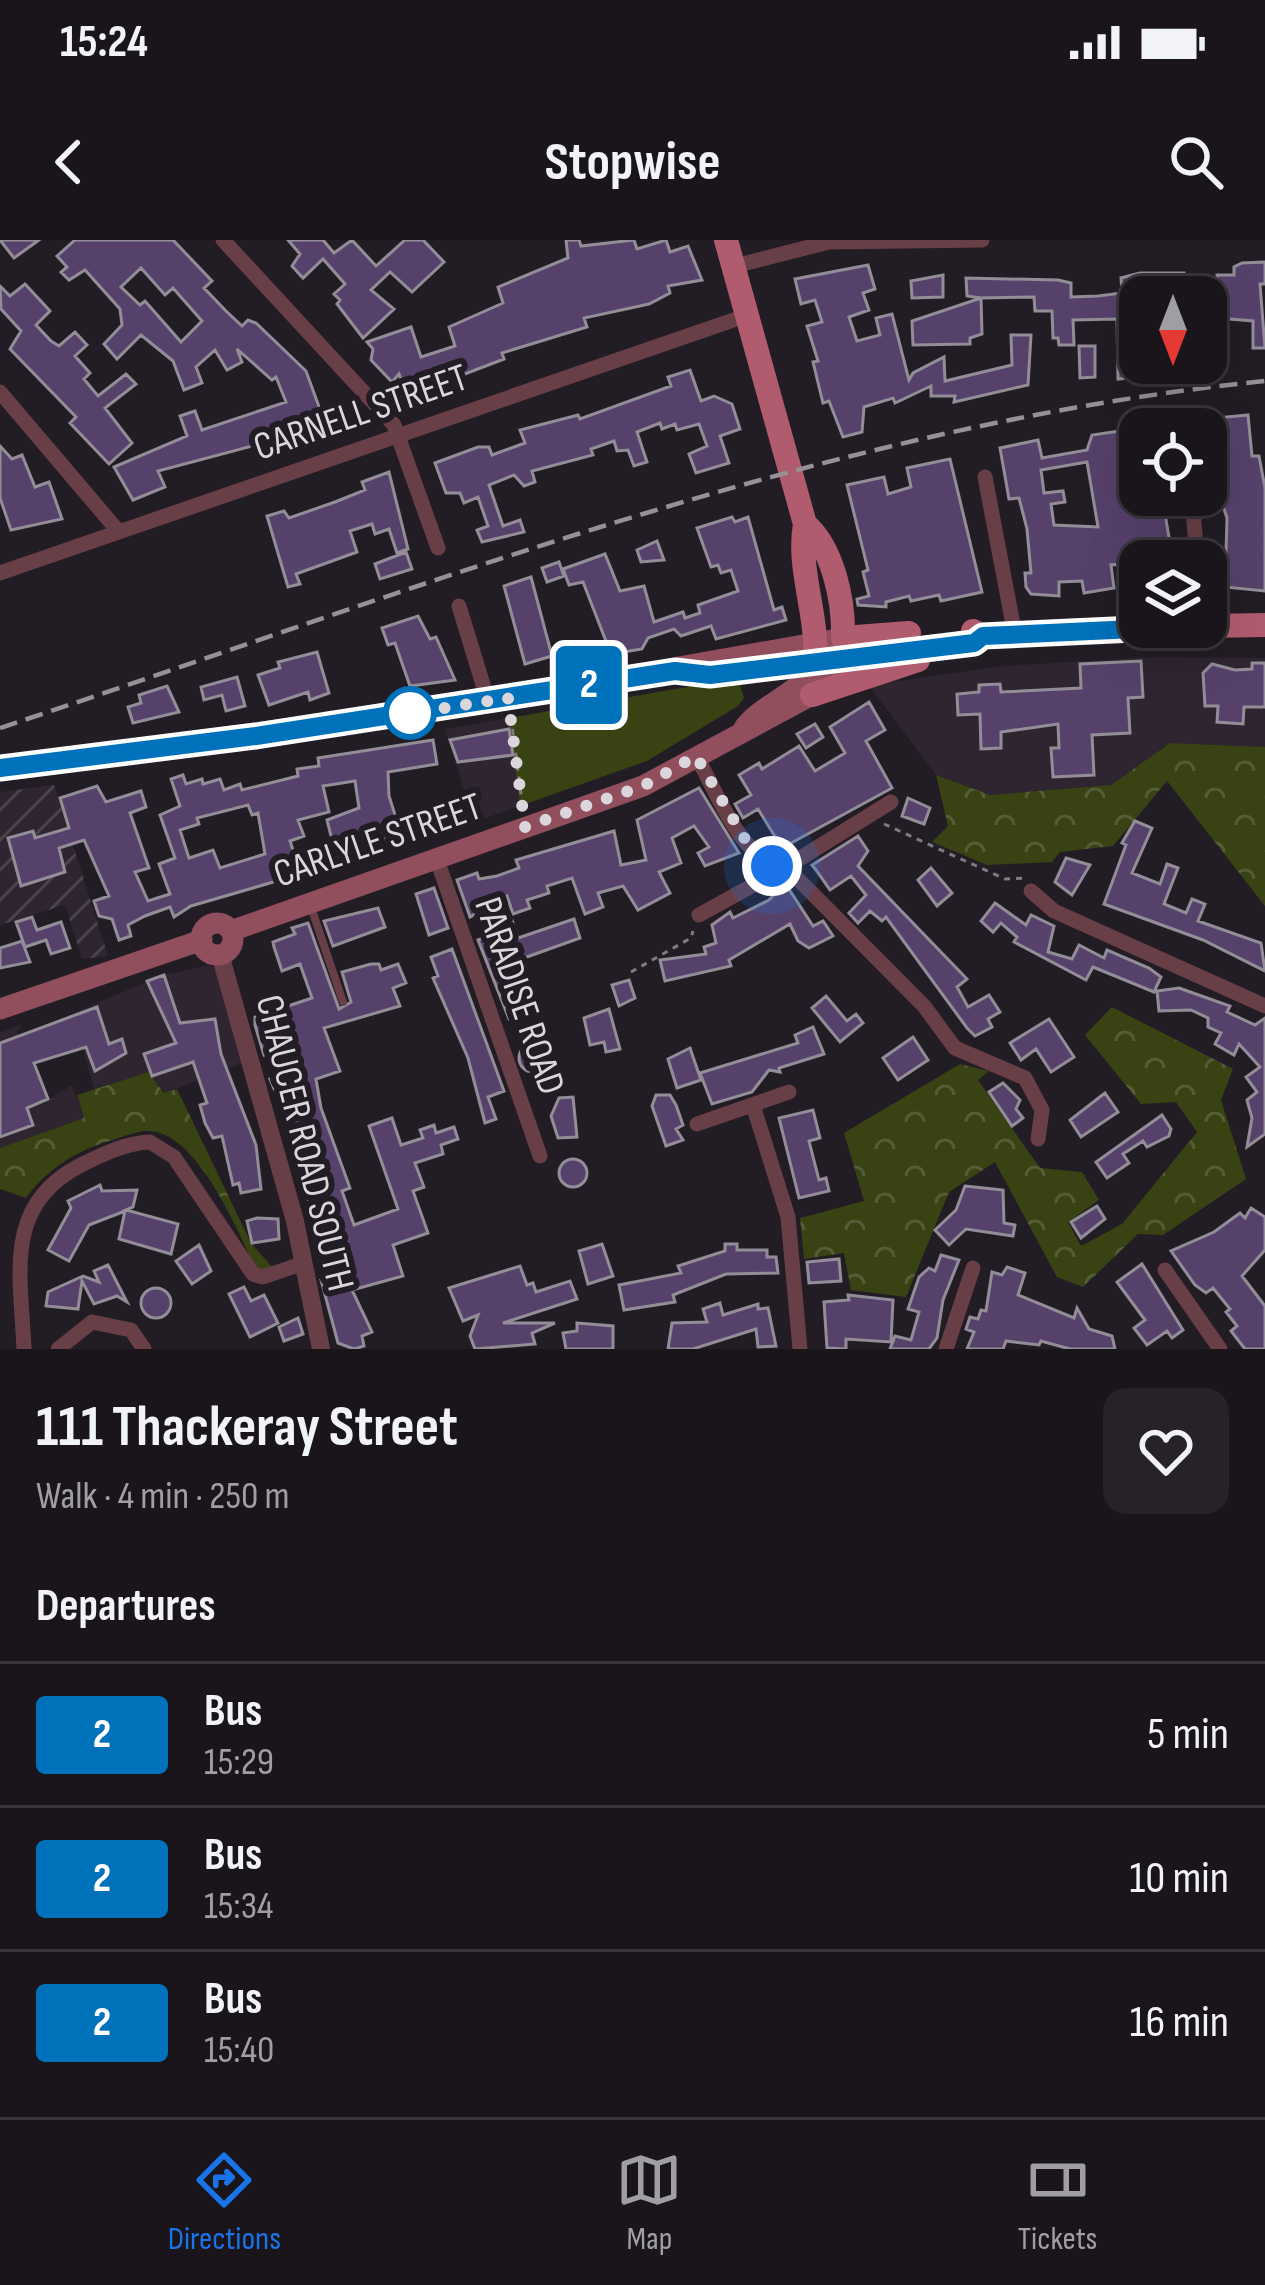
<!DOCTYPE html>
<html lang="en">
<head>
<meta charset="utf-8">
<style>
  body { margin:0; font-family:"Sofia Sans Condensed",sans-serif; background:#272228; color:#f1f3f6; height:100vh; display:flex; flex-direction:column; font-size:45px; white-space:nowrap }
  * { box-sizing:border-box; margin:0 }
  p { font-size:39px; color:#9f9fa3 }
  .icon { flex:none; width:66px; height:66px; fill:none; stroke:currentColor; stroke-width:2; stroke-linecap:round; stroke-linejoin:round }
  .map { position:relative; height:1109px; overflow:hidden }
  .drawer { display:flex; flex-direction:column; background:#1a151b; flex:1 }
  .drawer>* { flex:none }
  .badge { padding:0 24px; border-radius:9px; font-size:42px; line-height:78px }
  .needle { width:78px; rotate:180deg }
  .fabs { position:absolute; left:1119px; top:36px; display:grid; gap:24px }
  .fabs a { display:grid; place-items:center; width:108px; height:108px; border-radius:24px; background:#1a151b; box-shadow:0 12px 48px #0002,0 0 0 3px #38343a; font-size:60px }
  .you { position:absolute; width:60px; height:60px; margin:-30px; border:9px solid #fff; border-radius:50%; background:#1a73e8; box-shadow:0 0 0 18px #1a73e833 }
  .map>.badge { position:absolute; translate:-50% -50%; box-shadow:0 0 0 6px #fff }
  h2 { padding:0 36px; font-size:45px; line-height:108px }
  .round { display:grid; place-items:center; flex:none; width:126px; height:126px; border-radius:24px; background:#272228 }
  .head { display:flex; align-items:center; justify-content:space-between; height:204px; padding:0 36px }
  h1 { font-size:57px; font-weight:700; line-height:90px }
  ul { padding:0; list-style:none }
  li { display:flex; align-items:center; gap:36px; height:144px; padding:0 36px; border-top:3px solid #38343a }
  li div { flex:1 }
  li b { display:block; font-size:45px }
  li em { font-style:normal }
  li .badge { min-width:132px; font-weight:700; text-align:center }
  .status { display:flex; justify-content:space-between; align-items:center; height:84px; padding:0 60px; background:#1a151b; direction:ltr }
  .status svg { height:33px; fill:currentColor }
  header { display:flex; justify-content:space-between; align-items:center; height:156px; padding:0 36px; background:#1a151b; font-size:54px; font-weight:700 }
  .tabs { display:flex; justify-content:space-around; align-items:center; height:168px; border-top:3px solid #38343a; background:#1a151b; font-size:33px; color:#9f9fa3 }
  .tabs a { display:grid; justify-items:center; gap:6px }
  .tabs .selected { color:#1a73e8 }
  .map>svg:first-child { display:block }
</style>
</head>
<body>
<div class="status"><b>15:24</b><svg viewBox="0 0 49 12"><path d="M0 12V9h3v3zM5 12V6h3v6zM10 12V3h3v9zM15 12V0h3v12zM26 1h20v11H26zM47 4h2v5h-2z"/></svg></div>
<header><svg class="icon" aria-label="back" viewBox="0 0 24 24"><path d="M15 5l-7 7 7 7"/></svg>Stopwise<svg class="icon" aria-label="search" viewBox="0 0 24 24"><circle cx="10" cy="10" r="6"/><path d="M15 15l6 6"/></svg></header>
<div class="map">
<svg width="1265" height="1109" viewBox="0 0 1265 1109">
  <defs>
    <pattern id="industrial-furrows" width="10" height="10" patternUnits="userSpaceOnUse" patternTransform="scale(3)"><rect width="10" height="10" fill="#2e2530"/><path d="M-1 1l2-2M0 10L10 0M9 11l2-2" fill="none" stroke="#4c444d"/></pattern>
    <pattern id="forest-crowns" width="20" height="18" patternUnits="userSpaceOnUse" patternTransform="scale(3)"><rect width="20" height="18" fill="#384213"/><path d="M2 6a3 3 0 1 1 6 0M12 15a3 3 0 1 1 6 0" fill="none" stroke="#545d35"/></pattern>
  </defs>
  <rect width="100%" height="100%" fill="#221c24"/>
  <path fill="#2e2530" d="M1149,417l116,1v89l-95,-4 -59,42 -121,10 -54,-20 -68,-90 136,-19z
    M509,478l11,88 -46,16 -29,-93z
    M209,725l6,3 28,95 -78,30 -17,-21 -54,17 -21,-76 91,-38z
    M22,784l-5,7 23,74 32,-20 12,33 -84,30v-116z"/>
  <path fill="url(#industrial-furrows)" d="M54,545l54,171 -26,3 -17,-54 -65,20v-133z"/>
  <path fill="#384213" d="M738,438l6,20 -6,8 -91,55 -127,45 -11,-88z"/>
  <path fill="url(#forest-crowns)" d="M1170,503l95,4v159l-98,-125 -54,65 -53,6 -8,10 -65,3 -55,-23 16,-16 -12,-51 54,20 121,-10z
    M1112,767l121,62 -12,31 25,79 -83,56 -25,-1 -55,53 -26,-10 -62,-115 -46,30 -43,105 -55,-7 -7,-37 -40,6 -4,-41 64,-17 -20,-68 116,-69 29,7 -11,9 62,88 42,4 17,28 -31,22 13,24 41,-22 75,-92 -21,-30 -35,2 -56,-69z
    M148,832l16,21 13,-4 74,154 21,24 -15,4c-19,-39 -61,-144 -112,-140 -11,1 -25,7 -36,10 -32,9 -64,30 -83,57l-26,-9v-41l84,-30 -7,-23z"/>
  <path fill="#56416b" stroke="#928d97" stroke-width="3" fill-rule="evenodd" d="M0,0h39l-25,18z
    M75,0h98l39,41 -8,7 22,23 16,15 6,-6 8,3 50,48 19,52 -34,12 4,9 -16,6 -4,-10 -117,31 7,16 -32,13 -19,-33 73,-31 -7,-20 15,-5 7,19 84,-28 -10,-25 -4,3 -35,-31 5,13 -15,8 -12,-20 -19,17 6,16 -18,7 -11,-29 -32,-26 -24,24 -13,-15 18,-19 -2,-16 -35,-39 -16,10 -8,-8 6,-5 -10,-11zM141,28l24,27 8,-7 29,33 -21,21 -36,-41 -5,4 -19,-18z
    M288,0h35l11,13 18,-13 24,26 29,-26h18l21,22 -32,30 -22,-20 -19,18 23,19 -31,29 -26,-34 3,-4 -6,-6 11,-10 -22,-25 -20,19 -11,-12 8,-12z
    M566,0h13l2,6 53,-6 3,9 29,-9 4,12 18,-6 14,34 -34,6 2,7 -21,11 -65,14 3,9 -85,26 2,6 -84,32 2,5 -13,5 -10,-27 -7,8 -21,-22 2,-11 -6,-7 44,-15 10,30 34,-11 -6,-19 54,-24 -5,-16 70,-29z
    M1265,22v22h-5l5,64h-12v-27l-47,-4 -1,-33h12v-9h17v-8l8,-4z
    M868,25l7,24 -12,4 6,17 -20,7 8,24 23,-6 -4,-17 16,-4 17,66 4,-7 31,-16 1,24 67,-16 -1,-30h20l-3,50 -74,17 1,-6h-24v-10l-36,17 -2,-5 -29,9 -2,25 -19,5 -14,-36 -6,2 -10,-41 5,-1 -11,-35 15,-4 -7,-22 -14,4 -6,-25z
    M1140,33h44l1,18h-9v6h-36v11h-11l1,26h5l1,14 -8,15 2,15 -12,1 -1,-60 -44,1 1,25h-15l-1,-7h-5l-1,-27h-17l-1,-14 -53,1 1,36 -12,4v6l-57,1 -1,-24 69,-23 -14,-2 -1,-18 92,2 13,3v14l27,-1 24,-3 -1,-15z
    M943,35v22l-31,1 -1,-17z
    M25,44l25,27 -14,14 15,16 8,5 16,-14 12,13 -12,11 15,17 -6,6 14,17 28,-22 10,10 -31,24 27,35 -23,21 -39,-41 6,-6 -66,-68 11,-18 -20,-22 -1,-23 10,10z
    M1079,106h16v31l-15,1z
    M690,130l11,31 13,-5 18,8 8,25 -20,7 9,27 -33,10 -7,-19 18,-8 -8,-22 -22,6 -2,-6 -13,5 -2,-6 -23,9 10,30 -13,4 -6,-16 -11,1 -3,-10 -23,8 2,6 -61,16 3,11 -11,4 -10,-11 -25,10 14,41 17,-6 4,12 -42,10 -5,-12 11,-4 -10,-29 -14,6 -4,-10h-14l-11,-30 43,-16h11l3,8 33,-12 -5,-13 58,-15 2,4 91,-33 -3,-9z
    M1248,175l4,41h7l6,32v103l-40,-4 2,-69 -6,-18 -5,-82z
    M1140,188v72l17,-3 2,12 5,-1 7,41 -31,6v8l-29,2 3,23 -30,5 -2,-12 -23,1v14l-28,-2 -5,-7 -1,-14h6l-4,-44 -8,-31 -10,1 -9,-51 38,-8 4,18 45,-8 5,-15zM1087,222l11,65 -44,-2 -3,-21 14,-2 -2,-11 -19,2 -3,-23z
    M0,206l12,13 10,-4 13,32 14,-5 13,37 -51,11 -11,-32z
    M950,219l32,133 -41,9 -2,-6 -28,6 -2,-5 -23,6v5l-28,-2 -1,-6 12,-3 -6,-24 5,-2 -21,-85 37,-8 4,17 23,-7 -4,-19z
    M389,232l19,77 -11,4 -8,-24 -14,5 -3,-10 -22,7 7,21 -61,22 4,10 -12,3 -21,-71 17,-5 5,7 46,-16 30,-12 -3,-8z
    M732,277l3,5 13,-5 26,93 8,-3 4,13 -70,19 -5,-13 -30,10 -7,-7 -26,9 -6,11 -31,5 -28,-72 -14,3 -6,-16 42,-15 15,37 24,-5 10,36 29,-10 2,6 15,-5 -2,-8 40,-14 -7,-21 -10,3 -3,-8 -7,2 -14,-39z
    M657,301l7,19 -23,2 -4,-12z
    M406,312l6,17 -32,10 -5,-15z
    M559,322l5,14 -17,6 -5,-14z
    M531,337l21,79 -27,8 -21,-78z
    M418,376l12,23 6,-2 19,43 -45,6 -15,-43 -7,2 -6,-17z
    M317,412l12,41 -19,7 -2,-8 -39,13 -11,-30 22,-7 -2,-6z
    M1141,421l2,36 -15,1 2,35 -38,2 2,40 -41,2 -2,-29h8l-1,-24 -57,8v16l-20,1 -1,-35 -22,1 -1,-21 22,-2v-7l21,-1 1,8 80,-4 -1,-24z
    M1252,423h13v44h-21l-1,17 -26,-2 1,-16h-13l-2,-33 9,-9 23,6 17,-1z
    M237,437l8,29 -19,5 -4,-16 -18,5 -3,-13z
    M167,446l12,26 -46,11 -5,-16 13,-4 -2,-8z
    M869,462l16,28 -19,11 26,47 -110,60 -24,-39 -15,9 -8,-14 16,-9 -12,-20 20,-12 3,6 37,-23 16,25 30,-18 -15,-26z
    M815,484l8,13 -17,11 -9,-14z
    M509,489l4,26 -55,7 -8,-22z
    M433,500l4,24 -49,8 1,24 8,25 54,-19 7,18 -57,12 -77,34 -7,-21 15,-5 -5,-20 32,-12 -4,-27 -32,5 6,26 -31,8 6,16 -14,5 11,33 -110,32 -17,11 -4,-10 -25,9 -17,9 3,11 -12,4 -7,-21 -13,-3 -5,-15 15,-5 -25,-56 -25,8 6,24 -44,14 -13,-48 25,-7 2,7 34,-10 -9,-30 37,-12 9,16 35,-11 5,16 -16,6 19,55 -14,4 13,29 22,-7 -11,-30 16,-6 -15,-43 20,-9 -9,-27 12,-4 3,9 16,-5 1,5 17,-5 4,11 16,-6 2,6 56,-14 -1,-7 22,-3 -1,-8zM248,565l4,10 6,-2 7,41 -45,14 -7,-18 -24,8 -9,-28 19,-6 -2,-6z
    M699,548l40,65 -34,13 -7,-13 11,-6 -15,-21 -22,12 9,25 -22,9 11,21 -32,17 -15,-24 -25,7 5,14 -18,7 -13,-36 -25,8 2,7 -22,7 3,8 -17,6 -6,-18 -37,21 -13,-37 20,-7 2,6 18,-3 22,-8 -3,-8 98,-29 7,34 25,-5 -9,-40z
    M908,558l22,10 -6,16 -22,-8z
    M1135,581l17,7 -20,45 28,11 7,-20 11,4 -14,36 22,9 6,-14 13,5 -7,17 63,22 4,28 -62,-31 -99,-36 22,-59 -4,-2z
    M858,596l10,15 -10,15 109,113 -10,8 11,20 21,-12 11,17 -12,7 4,8 -17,9 -8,-8 -81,-111 -4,4 -12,-10 -12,12 -9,-10 17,-18 -15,-19 -21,14 -14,-20 -4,-5z
    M1066,618l24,7 -18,30 -17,-13z
    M931,628l21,25 -15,13 -19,-26z
    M785,643l28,43 10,-5 10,15 -24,12 -11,-7 -8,-17 -61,36 2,6 -66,15 -5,-21 46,-6 -2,-7 12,-4 -4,-18 18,-13 3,6 36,-18z
    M434,648l14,40 -19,7 -13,-41z
    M995,663l31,22 5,-10 23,11 -6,26 24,7 7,-14 25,13 3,-8 42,18 12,9 -7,15 -61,-25 -7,13 -72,-38 3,-5 -16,-14 -8,9 -12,-11z
    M378,668l7,19 -52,19 -9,-25z
    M32,677l5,13 24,-8 9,26 -19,6 -5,-14 -21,7 -9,-25z
    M574,679l6,19 -70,25 17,50 -18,6 -31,-79 6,-2 -2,-7 30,-11 6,18z
    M308,683l31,86 12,-7 -9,-30 29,-8h8l2,6 17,-6 8,19 -13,5 7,18 -76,22 16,43 -24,8 5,29 29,80 -8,3 12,34 44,-16 -29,-83 23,-8 9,27 22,-7 -3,-8 14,-5 2,8 18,-6 4,12 -17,6 2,9 -28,9 9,24 -11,4 15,42 -35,12 10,31 -51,14 20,42 -10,4 2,10 -10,3 -16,-6 -17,-63 16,-5 -17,-47 -4,2 -25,-100 -21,-51 14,-4 -8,-24 -12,4 -9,-30v-8l57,-19 -12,-34 -18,7 -8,-24 -1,-5 22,-8 -3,-6z
    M22,701l8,21 -30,6v-20z
    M452,709l52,142 -16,6 8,22 -11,4 -17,-65 -35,-80 5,-2 -7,-19z
    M164,735l16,48 35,-4 6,35 35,91 5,44 -20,4 -2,-10 -6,2 -11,-49 -9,2 -8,-15 -5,-18 7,-2 -14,-41 -41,14 -8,-22 32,-11 -29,-62z
    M629,740l6,18 -16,8 -7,-21z
    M1179,748l51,18 -3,6 28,13 10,-7v116l-18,13 5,-29 -5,-18 10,-8 -11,-15 14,-10 -21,-23 -5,11 -19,-11 6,-11 -13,-6v-9l-17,-8 -32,1 -2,-20z
    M826,756l21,25 9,-7 7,9 -23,19 -28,-34z
    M97,767l12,37 13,-5 4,14 -31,18 -9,-24 -52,16 14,36 -21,9 6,17 -33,12v-94z
    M609,769l11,40 -14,3 -2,-10 -14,3 -6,-27z
    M1049,779l25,38 -23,15 -15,-23 -15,11 -11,-17z
    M813,787l11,27 -45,14 1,4 -11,-2 -17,22 -40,12 -12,-31 98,-30 -3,-8z
    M913,797l15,23 -30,20 -15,-22z
    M519 818a14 14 0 1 1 28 0a14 14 0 1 1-28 0Z
    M690,808l11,32 -24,8 -9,-29z
    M1003,843l17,17 -4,9 7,9 -11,8 -23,-34z
    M1105,853l13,19 -37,25 -11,-17z
    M656,855h14l6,10 7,20 -7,4 7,11 -17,6 -14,-40z
    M573,857l4,40 -19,1 -7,-22 8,-18z
    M813,870l7,28 -11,3 10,39 7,-2 3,13 -30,7 -20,-80z
    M1162,875l9,14 -2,7 -22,11 -4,-6 -20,13 6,9 -22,15 -11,-16z
    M559 933a14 14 0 1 1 28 0a14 14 0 1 1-28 0Z
    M100,945l2,6 35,-1 -4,17 -7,3 52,14 -7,30 -52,-15 6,-28 -36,14 -20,36 -21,-11 23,-42 -3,-7z
    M965,946l38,4 1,33 11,2 -2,11 -47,-7 -17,16 -14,-15 21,-20z
    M1097,966l8,13 -24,19 -10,-16z
    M1251,968l14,9v33l-23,26 23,30v43h-20l-14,-18 6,-5 -11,-14 4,-3 -17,-21 -7,5 -11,-8 -24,-34 43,-19 26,-19 5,5z
    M257,978l21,1 1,20 -27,4 -5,-22z
    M602,1004l11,32 -25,8 -9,-33z
    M725,1004h12v6h30v7h9l2,16 -52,1 -53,21 2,7 -51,8 -5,-25 62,-12 -3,-7 47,-15z
    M199,1005l12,26 -19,13 -16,-23z
    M941,1015l18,5 -16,40 -6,38 -8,11h-39l5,-13 16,4 8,-28 -11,-3 11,-32 10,-9 6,3z
    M839,1019l2,22 -32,2 -2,-21z
    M1142,1024l41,66 -11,8 -5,-7 -20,14 -13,-17 11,-8 -28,-38z
    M108,1025l19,37 -10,-6 -23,8 -12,-23 -4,28 -32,-3 2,-14 35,-16 16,6 -5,-11z
    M520,1026l7,19 6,-2 3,9 34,-11 7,18 -74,24h52l-23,10 3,11 -60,5 -5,-13 8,-21 -15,6 -14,-33z
    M1007,1027l18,6 -7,22 56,23 3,-10 12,21 23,7 3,13h-45l-29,-8 -2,4 -33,-4 -3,8h-36l7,-17 -8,-3 4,-12 8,2 3,-9 5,1 6,-39 10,3z
    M244,1047l7,14 13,-6 14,28 -28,14 -21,-43z
    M141 1063a15 15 0 1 1 30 0a15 15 0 1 1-30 0Z
    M848,1055l45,5 -2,42 -45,-3v10l-19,-1 -3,-46 25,-2z
    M720,1063l3,12 35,-11v5l10,-1 8,38 -18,1 -2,-18 -63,20h-25l4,-26 35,-1 -4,-13z
    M298,1078l5,16 -19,7 -5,-14z
    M577,1083l36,3v23h-47l-3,-16 14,-2z"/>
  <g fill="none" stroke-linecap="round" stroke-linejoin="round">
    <path stroke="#807b81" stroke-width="3" stroke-dasharray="6 6" stroke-linecap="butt" d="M511,477l12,92
      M884,584l121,55 22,-1
      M631,732l60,-34 2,-7"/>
    <path stroke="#683f47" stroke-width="8" d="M311,667l32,95"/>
    <path stroke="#683f47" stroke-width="15" d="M223,0l171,185 44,123
      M731,27l98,-25 153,-2
      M0,152l119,140
      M985,237l30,158
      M1192,255l5,66
      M0,333l745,-257
      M459,366l29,95
      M696,516c21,35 45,107 90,111l105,-65
      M436,617l104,299
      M1031,651l23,20 211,95
      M699,675l87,-48 138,139 31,42 70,30 17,32 -4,29
      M753,865l35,112 12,132
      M697,884l92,-32
      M1165,1030l55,79
      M24,1109c-3,-74 -21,-143 55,-183 22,-11 46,-23 71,-24l24,15 79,117 10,3 41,-14
      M58,1109l34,-27 39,8 13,19
      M946,1109l27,-81"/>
    <path stroke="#683f47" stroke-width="18" d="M220,714l75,267 26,128"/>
    <path stroke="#914f5d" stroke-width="21" d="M681,432l29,3 105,-15c-6,31 -53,42 -71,68
      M0,528l488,-67 355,-63 -8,30 -23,27 -169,91 -412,145
      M201 699a16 16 0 1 1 32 0a16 16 0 1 1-32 0Z
      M0,769l202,-69"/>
    <path stroke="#b15c6e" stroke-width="24" d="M726,0l79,284c-8,45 13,89 10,136l138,-14 30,-10
      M805,284c28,24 39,76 38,114l66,-5
      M1206,386l59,-1
      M973,391l10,5 196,-9
      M812,455l106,-35"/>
    <path stroke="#969197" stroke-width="4.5" stroke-dasharray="18 9" stroke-linecap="butt" d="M0,488c414,-137 829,-303 1265,-347"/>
  </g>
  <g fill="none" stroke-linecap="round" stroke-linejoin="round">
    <g stroke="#fff" stroke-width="27">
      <path id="line" d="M0,528l256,-32 419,-65 35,4 264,-32 9,-7 195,-9"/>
    </g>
    <use href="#line" stroke="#0072bc" stroke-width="18"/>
    <path stroke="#dad6db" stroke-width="12" stroke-dasharray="0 21.6" d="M410,473l-4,1 102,-16 17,129 118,-41 53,-30 56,95 20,15"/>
  </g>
  <circle fill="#fff" stroke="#0072bc" stroke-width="6" cx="410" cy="473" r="24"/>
  <g text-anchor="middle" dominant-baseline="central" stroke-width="12" stroke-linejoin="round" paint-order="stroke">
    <g font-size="39" fill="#dad6db" stroke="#221c24">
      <text transform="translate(361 173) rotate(-19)">CARNELL STREET</text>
      <text transform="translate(378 601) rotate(-19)">CARLYLE STREET</text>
      <text transform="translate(519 756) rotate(71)">PARADISE ROAD</text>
      <text transform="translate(304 903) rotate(76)">CHAUCER ROAD SOUTH</text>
    </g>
  </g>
</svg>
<div class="fabs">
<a><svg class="needle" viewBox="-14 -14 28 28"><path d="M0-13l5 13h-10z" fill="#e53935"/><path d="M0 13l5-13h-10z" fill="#9f9fa3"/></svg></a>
<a><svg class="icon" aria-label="locate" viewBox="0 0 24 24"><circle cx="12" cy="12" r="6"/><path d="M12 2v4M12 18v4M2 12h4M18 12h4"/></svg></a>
<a><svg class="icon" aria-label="layers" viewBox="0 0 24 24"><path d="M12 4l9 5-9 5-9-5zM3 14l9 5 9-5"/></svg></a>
</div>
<div class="you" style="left:772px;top:626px"></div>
<b class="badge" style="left:589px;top:445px;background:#0072bc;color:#fff">2</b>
</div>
<section class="drawer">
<div class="head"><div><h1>111 Thackeray Street</h1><p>Walk · 4 min · 250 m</p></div><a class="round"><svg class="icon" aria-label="heart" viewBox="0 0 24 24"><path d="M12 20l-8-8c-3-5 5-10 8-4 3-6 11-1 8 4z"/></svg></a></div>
<h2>Departures</h2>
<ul>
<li><span class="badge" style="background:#0072bc;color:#fff">2</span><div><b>Bus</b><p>15:29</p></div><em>5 min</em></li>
<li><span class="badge" style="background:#0072bc;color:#fff">2</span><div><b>Bus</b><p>15:34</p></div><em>10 min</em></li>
<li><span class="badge" style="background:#0072bc;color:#fff">2</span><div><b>Bus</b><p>15:40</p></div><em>16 min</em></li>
</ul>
</section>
<nav class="tabs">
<a class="selected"><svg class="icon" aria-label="directions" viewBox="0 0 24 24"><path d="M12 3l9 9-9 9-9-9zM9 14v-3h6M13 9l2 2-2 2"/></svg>Directions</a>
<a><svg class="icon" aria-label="map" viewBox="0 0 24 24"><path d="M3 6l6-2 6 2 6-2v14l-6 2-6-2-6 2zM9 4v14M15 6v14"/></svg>Map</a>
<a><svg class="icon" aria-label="tickets" viewBox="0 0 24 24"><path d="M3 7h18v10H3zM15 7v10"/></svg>Tickets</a>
</nav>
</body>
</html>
